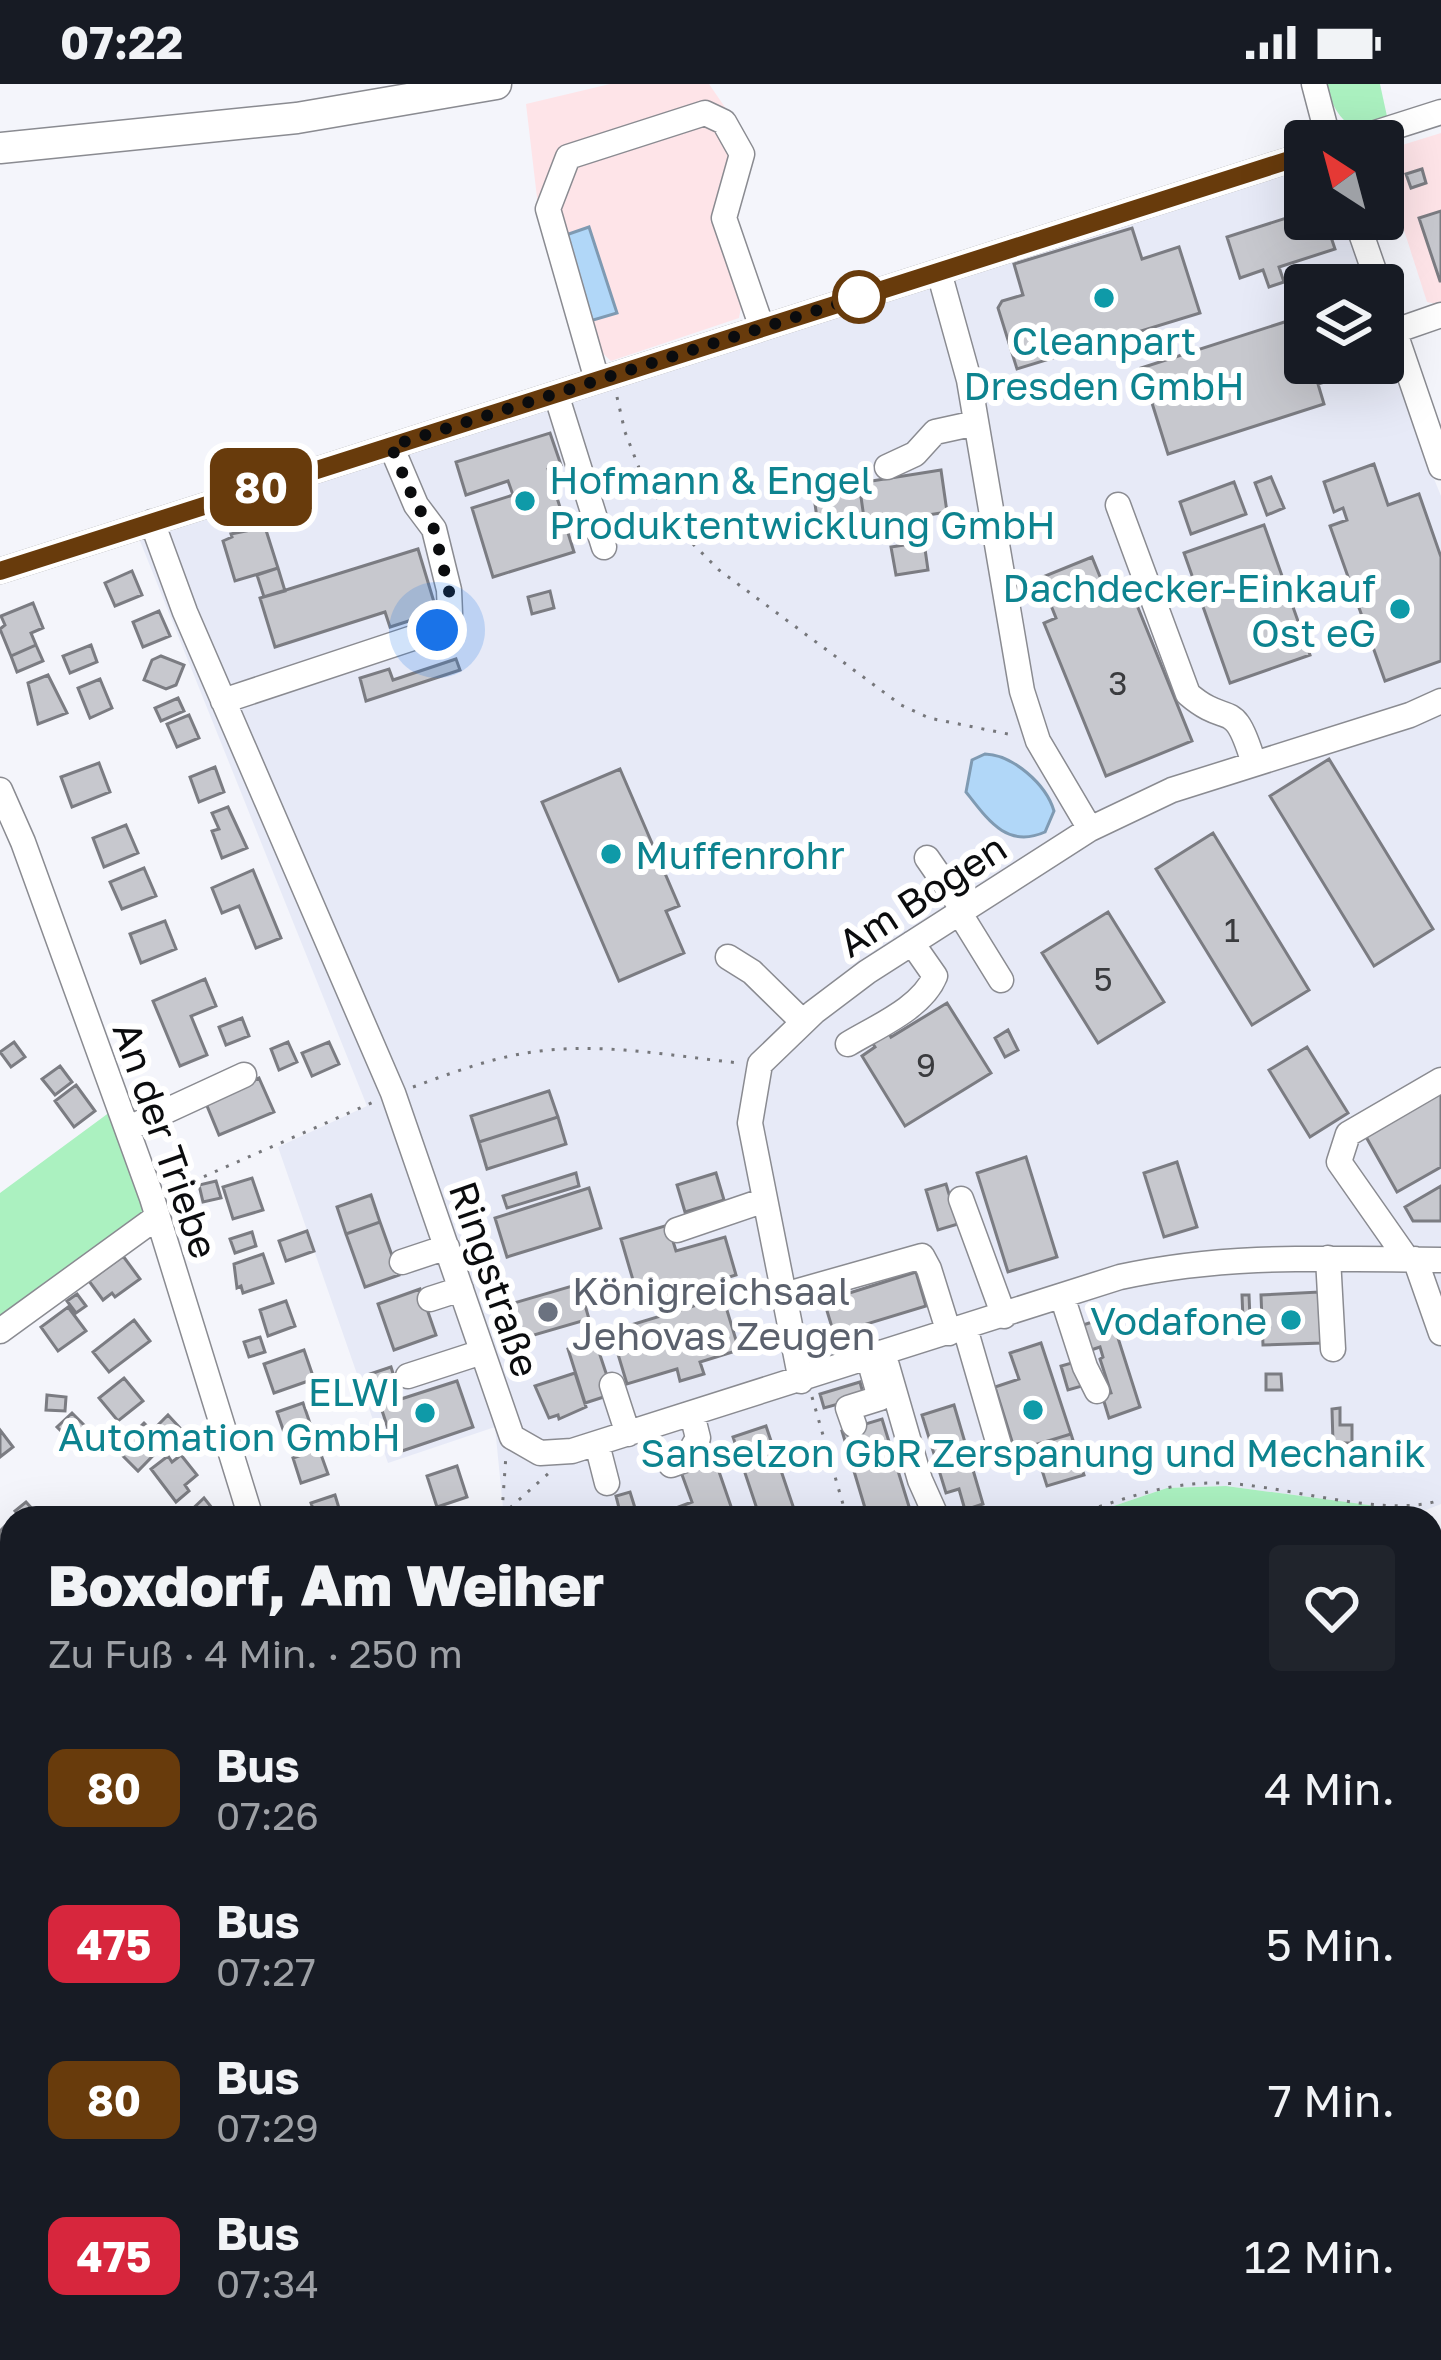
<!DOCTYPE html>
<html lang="de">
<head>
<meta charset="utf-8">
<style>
  body { margin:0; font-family:"Golos Text",sans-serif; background:#20242c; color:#f1f3f6; height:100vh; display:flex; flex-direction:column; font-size:45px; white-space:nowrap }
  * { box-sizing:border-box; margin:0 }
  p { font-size:39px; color:#9ea1a6 }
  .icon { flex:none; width:66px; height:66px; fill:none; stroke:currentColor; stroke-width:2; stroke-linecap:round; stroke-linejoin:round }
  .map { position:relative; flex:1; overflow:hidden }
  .drawer { position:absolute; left:0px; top:1422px; width:1443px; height:855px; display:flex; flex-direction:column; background:#171b24; border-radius:36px 36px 0 0; box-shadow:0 12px 48px #0002 }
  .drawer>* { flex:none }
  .badge { padding:0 24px; border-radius:18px; font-size:42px; line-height:78px }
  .needle { width:78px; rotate:324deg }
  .controls { position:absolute; left:1284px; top:36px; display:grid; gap:24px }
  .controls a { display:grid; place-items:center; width:120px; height:120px; border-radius:12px; background:#171b24; box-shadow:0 12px 48px #0002; font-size:60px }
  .you { position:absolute; width:60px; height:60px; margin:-30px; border:9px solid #fff; border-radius:50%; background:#1a73e8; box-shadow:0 0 0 18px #1a73e833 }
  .map>.badge { position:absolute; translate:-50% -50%; box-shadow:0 0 0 6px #fff }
  .round { display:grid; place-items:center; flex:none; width:126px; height:126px; border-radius:12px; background:#20242c }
  .summary { display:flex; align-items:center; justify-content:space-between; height:204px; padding:0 48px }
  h1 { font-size:57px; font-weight:800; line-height:90px }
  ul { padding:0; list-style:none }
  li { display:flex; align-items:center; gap:36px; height:156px; padding:0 48px }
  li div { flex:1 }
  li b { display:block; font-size:45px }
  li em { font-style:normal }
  li .badge { min-width:132px; font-weight:700; text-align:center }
  .status { display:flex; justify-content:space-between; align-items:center; height:84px; padding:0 60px; background:#171b24; direction:ltr }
  .status svg { height:33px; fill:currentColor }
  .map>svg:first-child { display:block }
</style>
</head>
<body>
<div class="status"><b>07:22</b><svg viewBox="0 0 49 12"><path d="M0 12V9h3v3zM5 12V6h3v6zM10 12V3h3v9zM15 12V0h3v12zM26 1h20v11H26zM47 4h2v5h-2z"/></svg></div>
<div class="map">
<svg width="1441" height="2276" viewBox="0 0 1441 2276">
  <rect width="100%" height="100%" fill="#f4f5fb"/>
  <path fill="#e7eaf7" d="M1305,60v75h46l22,66h-68v78h78v-45l39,131 19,47v1008l-20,8 -195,-26 -59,2 -89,30h-574l-9,-91 -107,36 -110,-316 89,-41 -237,-590z"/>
  <path fill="#fee4e8" d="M610,0h99l33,48 -7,81 7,88 -3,17 -128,43 -15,-14 -56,-124 -14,-119z
    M1441,49v172l-14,-3 -41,-128 13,-28z"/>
  <path fill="#abf1c0" d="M1325,0h55l8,37 -31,9c-19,-11 -25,-26 -32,-46z
    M110,1028l35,105 -145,107v-131z
    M1226,1402l195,26 1,6h-344l89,-30z
    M1431,1510l10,85v681h-177l-1,-6 -13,-5h181z
    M143,2265h356l1,11h-348z"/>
  <path fill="#b1d7f8" stroke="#7f9ab2" stroke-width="3" d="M589,143l28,86 -27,8 -27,-85z
    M985,670c28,1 61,30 69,57l-9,21c-38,17 -57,-12 -79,-40l6,-32z"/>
  <path fill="#c7c8ce" stroke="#7b7c82" stroke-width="3" d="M1422,85l4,14 -15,5 -5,-14z
    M1441,127v70h-1l-21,-63z
    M1305,128v7h20l10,30 -56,18 5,15 -15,5 -6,-17 -23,8 -13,-41z
    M1132,144l10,31 37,-12 21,66 -183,56 -19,-61 4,-7 21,-6 -9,-31z
    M1297,234l4,14 4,-1v32h52l3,8 -42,13 6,20 -156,50 -27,-86z
    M550,349l11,32 -13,4 26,83 -81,25 -21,-69 41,-13 -5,-14 -42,14 -10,-33z
    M1374,380l14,41 31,-11 22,63v104l-56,20 -55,-155 17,-6 -4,-12 -9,4 -10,-30z
    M941,386l6,42 -82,13 -6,-42z
    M1271,393l13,31 -17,7 -12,-32z
    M1234,398l12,32 -55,20 -11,-32z
    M859,399l6,42 -46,7 -6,-42z
    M1264,441l46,130 -80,28 -46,-130z
    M265,443l13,41 -43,13 -12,-40 9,-4 -1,-3z
    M924,458l4,28 -32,5 -5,-28z
    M418,465l19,63 -47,15 -5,-15 -110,35 -15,-49z
    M1092,473l11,27 -5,2 5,13 27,-11 62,153 -86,35 -62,-153 12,-5 -16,-40z
    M278,484l7,23 -21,6 -7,-22z
    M132,487l10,24 -27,11 -10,-23z
    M550,507l4,17 -22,6 -4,-17z
    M33,519l10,25 -12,5 5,12 -25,11 -11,-27 5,-4 -4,-9z
    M159,527l11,25 -27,11 -10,-25z
    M36,561l7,16 -26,11 -6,-16z
    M91,561l6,17 -27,11 -7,-17z
    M161,572l23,9 -8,20 -10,4 -22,-9 8,-20z
    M456,575l4,11 -94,31 -6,-23 29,-9 4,11z
    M48,591l19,38 -29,11 -10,-41z
    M100,595l12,29 -22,10 -12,-30z
    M178,614l6,13 -23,10 -6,-13z
    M189,631l10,23 -22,9 -10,-23z
    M1329,675l104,170 -59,37 -104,-170z
    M99,679l11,29 -38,15 -11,-30z
    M215,683l9,25 -25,10 -9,-25z
    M620,685l59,137 -13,5 18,42 -65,28 -77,-179z
    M228,723l19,41 -25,10 -10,-27 7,-2 -7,-16z
    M126,741l12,28 -34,14 -11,-29z
    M1213,749l96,157 -57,35 -96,-156z
    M144,784l12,28 -34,13 -12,-27z
    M253,786l28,68 -25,10 -17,-42 -17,7 -10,-25z
    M1108,828l56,90 -66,41 -56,-90z
    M165,837l11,28 -35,14 -11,-29z
    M205,895l11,27 -25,10 16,39 -27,11 -27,-65z
    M947,919l44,70 -86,53 -43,-70 13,-9 -5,-8 17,-10 4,8z
    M242,934l7,18 -23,9 -7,-18z
    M1008,946l10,20 -13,7 -10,-19z
    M14,958l11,15 -14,10 -11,-15z
    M288,958l9,20 -18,8 -8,-21z
    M329,958l10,22 -27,12 -10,-23z
    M1307,963l41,66 -38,24 -41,-67z
    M60,982l12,16 -17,13 -13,-16z
    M259,994l15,34 -55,23 -14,-34z
    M76,1001l19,26 -21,16 -19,-26z
    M549,1007l9,26 -79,25 -8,-26z
    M1441,1007v76l-44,25 -32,-57z
    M558,1033l8,27 -79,25 -8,-27z
    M1026,1073l31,100 -49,15 -31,-99z
    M1177,1078l20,65 -33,10 -20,-64z
    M576,1089l3,13 -72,22 -4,-12z
    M716,1089l8,27 -39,12 -8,-27z
    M252,1094l11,32 -30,9 -10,-32z
    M216,1097l5,17 -18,4 -4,-17z
    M946,1100l12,40 -20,6 -12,-40z
    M1441,1102v35h-28l-8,-14z
    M589,1104l12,40 -94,29 -12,-39z
    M371,1111l9,27 -34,12 -9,-27z
    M380,1138l19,53 -34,12 -19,-53z
    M668,1141l8,26 49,-14 11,38 -96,29 -19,-65z
    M307,1147l7,20 -28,10 -7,-20z
    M252,1148l4,14 -21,7 -5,-14z
    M263,1170l10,29 -30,10 -2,-7 -4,2 -3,-24z
    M123,1172l17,23 -25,18 -3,-4 -9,7 -14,-19z
    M916,1188l10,34 -92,28 -10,-33z
    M579,1200l10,35 -72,21 -10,-35z
    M420,1205l16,46 -42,15 -16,-46z
    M1319,1208l3,51 -59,2 -2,-50z
    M77,1210l9,12 -10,7 -9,-12z
    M1242,1211h7l1,23 -7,1z
    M723,1213l16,53 -39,12 4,12 -24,7 -3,-12 -50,15 -16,-53z
    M286,1217l9,25 -27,10 -8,-26z
    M68,1223l18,24 -28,20 -17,-24z
    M1111,1232l29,91 -31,11 -7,-23 9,-2 -11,-34 3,-2 -3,-10 -9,3 -8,-25z
    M134,1236l16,21 -41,31 -16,-20z
    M260,1253l5,15 -16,5 -5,-15z
    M595,1256l18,54 -28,9 -17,-54z
    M1041,1259l30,91 -56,17 -20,-64 24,-8 -9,-26z
    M304,1266l10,29 -40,14 -10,-29z
    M1075,1278l7,24 -14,4 -7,-24z
    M391,1283l10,32 56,-18 16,46 -77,26 -26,-79z
    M575,1289l11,34 -27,12 -1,-4 -9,3 -14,-32z
    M1266,1290h15l1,16h-16z
    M124,1294l19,23 -25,20 -19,-23z
    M860,1298l4,15 -40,11 -4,-14z
    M47,1311l19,2 -1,14 -19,-1z
    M303,1319l9,26 -26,9 -9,-26z
    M954,1321l29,99 -18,6 -6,-21 -13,4 -24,-78z
    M1340,1324v17h12v18h-19l-1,-34z
    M72,1329l24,24 -14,15 -25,-25z
    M168,1331l12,13 -42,43 -21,-21 27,-27 8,8z
    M882,1335l29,94 -43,5 -26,-87z
    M766,1342l31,92h-37l-27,-81z
    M0,1346l13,17 -13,10z
    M1071,1350l13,41 -37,11 -13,-41z
    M319,1365l9,25 -27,9 -8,-25z
    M181,1371l16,20 -12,10 4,6 -13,11 -25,-33 17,-13 4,6z
    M715,1376l20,58h-56l-3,-10 16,-6 -11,-30z
    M457,1382l10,31 -30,10 -10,-31z
    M630,1408l5,16 -15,4 -4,-16z
    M335,1411l7,23h-26l-5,-15z
    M204,1414l16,20h-37z
    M26,1418l9,10 -14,6 -6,-7z
    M8,1439l4,4v12l-5,4 5,5v16l-7,7 -5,-5v-35z
    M0,1628l12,13 -12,11z
    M11,1714l1,46 -6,6 -6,-6v-35z
    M12,1814v25l-12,-13z
    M12,1954v36l-2,2 -10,-13v-16z
    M10,2045l2,47 -5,4 -7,-9v-33z
    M12,2130v26l-3,1 -7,-24z
    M46,2265h30l7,7 -4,4h-28l-8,-8z
    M105,2265l10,8 10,-8h9l6,7 -5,4h-42z"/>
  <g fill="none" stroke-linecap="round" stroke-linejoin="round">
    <g stroke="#8a8b91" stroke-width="27">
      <path id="minor" d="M1314,0l15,57
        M1350,57l91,-29
        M1356,135l23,66
        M939,188l30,108 53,311 16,50 52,88
        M1383,214l58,169
        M1395,247l46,-16
        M597,296l-49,-171 20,-52 137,-44 19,9 18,32 -18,64 38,110
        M556,310l48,153
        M887,383l28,-13 20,-22 41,-9
        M1118,421l70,189c42,36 45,0 66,70
        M152,438l33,90 208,481 119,344 28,16 32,-2 548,-174c110,-24 210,-18 321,-17
        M0,487l1305,-416
        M223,617l214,-71 13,-16 -1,-24 -15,-61 -18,-24 -25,-59
        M0,706l23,52 129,356 99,320
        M927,774l36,52
        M959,828l42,68
        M728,873l24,15 51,50
        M848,960c28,-17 74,-36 87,-68l-23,-33
        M127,1045l117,-54
        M961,1115l43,117
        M677,1146l88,-30
        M1328,1174l5,91
        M1407,1175l-68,-97 9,-28 93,-54
        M1415,1175l26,74
        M402,1178l45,-15
        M784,1211l138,-39 7,13 20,64
        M1062,1212l23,71 12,24
        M430,1215l31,-10
        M965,1244l34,117
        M0,1247l157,-114
        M883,1268l37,128 17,38
        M408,1292l74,-24
        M801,1297l-51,-258 10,-59 54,-52 53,-40 223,-143 82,-39 238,-75 31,-14
        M612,1301l16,49
        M854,1341l-6,-17 32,-10 -8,-28
        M597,1360l10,39
        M671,1381l14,-5 13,-22 -6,-24
        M0,2035l12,-9
        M0,2231l13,45"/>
    </g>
    <g stroke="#8a8b91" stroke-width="33">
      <path id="major" d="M0,64l297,-30 199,-34"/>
    </g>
    <path stroke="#76777b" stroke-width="3" stroke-dasharray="3 9" stroke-linecap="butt" d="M617,313l8,35 16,41 34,53 44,44 182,135 28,13 84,17
      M413,1003c41,-15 83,-31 127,-36 67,-8 133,5 199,12
      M171,1107l205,-90
      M812,1313l35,121
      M502,1428l4,-57
      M501,1432l48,-43
      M1065,1434c47,-15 94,-34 144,-35 68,-2 170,37 232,17
      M492,2265l1,11
      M793,2265l1,11"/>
    <use href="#minor" stroke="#fff" stroke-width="24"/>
    <use href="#major" stroke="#fff" stroke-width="30"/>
  </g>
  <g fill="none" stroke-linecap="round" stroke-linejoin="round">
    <g stroke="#fff" stroke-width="27">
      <path id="line" d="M0,487l1305,-416"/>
    </g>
    <use href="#line" stroke="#683b0c" stroke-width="18"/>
    <path stroke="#0b0c0e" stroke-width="12" stroke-dasharray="0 21.6" d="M437,546l13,-16 -1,-24 -15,-61 -18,-24 -25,-59 468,-149"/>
  </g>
  <circle fill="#fff" stroke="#683b0c" stroke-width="6" cx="859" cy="213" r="24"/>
  <g fill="#0f9aa8" stroke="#fff" stroke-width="4.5">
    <circle cx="1104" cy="214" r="12"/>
    <circle cx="525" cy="417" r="12"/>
    <circle cx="1400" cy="525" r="12"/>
    <circle cx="611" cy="770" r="12"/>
    <circle cx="1291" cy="1236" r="12"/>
    <circle cx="1033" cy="1326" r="12"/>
    <circle cx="425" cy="1329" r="12"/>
  </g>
  <circle fill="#6b7280" stroke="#fff" stroke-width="4.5" cx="548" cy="1228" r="12"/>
  <g text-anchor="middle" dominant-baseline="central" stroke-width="12" stroke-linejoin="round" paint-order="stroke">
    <g font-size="33" fill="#3a3b3e">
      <text x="1118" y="598">3</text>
      <text x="1232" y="845">1</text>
      <text x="1103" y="894">5</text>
      <text x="926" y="980">9</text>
    </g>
    <g font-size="39" fill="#0d838f" stroke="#fff" text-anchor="end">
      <text x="1104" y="256" text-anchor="middle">Cleanpart<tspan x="1104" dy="45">Dresden GmbH</tspan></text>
      <text x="549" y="395" text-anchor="start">Hofmann &amp; Engel<tspan x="549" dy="45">Produktentwicklung GmbH</tspan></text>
      <text x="1376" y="503">Dachdecker-Einkauf<tspan x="1376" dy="45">Ost eG</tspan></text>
      <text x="635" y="770" text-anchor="start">Muffenrohr</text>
      <text x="1267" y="1236">Vodafone</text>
      <text x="401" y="1307">ELWI<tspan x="401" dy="45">Automation GmbH</tspan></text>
      <text x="1033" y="1368" text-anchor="middle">Sanselzon GbR Zerspanung und Mechanik</text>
    </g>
    <g font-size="39" fill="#0b0c0e" stroke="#fff">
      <text transform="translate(922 811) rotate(-33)">Am Bogen</text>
      <text transform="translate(166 1056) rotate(71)">An der Triebe</text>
      <text transform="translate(495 1195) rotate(71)">Ringstraße</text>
    </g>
    <g font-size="39" fill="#5b616d" stroke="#fff" text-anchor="start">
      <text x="572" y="1206">Königreichsaal<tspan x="572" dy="45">Jehovas Zeugen</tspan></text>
    </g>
  </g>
</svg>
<div class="controls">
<a><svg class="needle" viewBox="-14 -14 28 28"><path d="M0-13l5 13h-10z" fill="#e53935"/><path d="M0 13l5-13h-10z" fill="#9ea1a6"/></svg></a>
<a><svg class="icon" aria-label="layers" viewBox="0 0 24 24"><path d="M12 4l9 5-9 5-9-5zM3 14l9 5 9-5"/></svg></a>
</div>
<div class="you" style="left:437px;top:546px"></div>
<b class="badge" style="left:261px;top:403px;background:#683b0c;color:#fff">80</b>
<section class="drawer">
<div class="summary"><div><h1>Boxdorf, Am Weiher</h1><p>Zu Fuß · 4 Min. · 250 m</p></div><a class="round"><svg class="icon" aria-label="heart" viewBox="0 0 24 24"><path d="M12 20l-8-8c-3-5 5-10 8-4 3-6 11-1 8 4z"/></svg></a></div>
<ul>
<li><span class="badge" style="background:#683b0c;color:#fff">80</span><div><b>Bus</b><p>07:26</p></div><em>4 Min.</em></li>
<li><span class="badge" style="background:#d7263d;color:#fff">475</span><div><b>Bus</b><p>07:27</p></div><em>5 Min.</em></li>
<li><span class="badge" style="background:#683b0c;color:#fff">80</span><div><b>Bus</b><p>07:29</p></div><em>7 Min.</em></li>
<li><span class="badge" style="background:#d7263d;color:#fff">475</span><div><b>Bus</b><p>07:34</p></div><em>12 Min.</em></li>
</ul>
</section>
</div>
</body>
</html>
